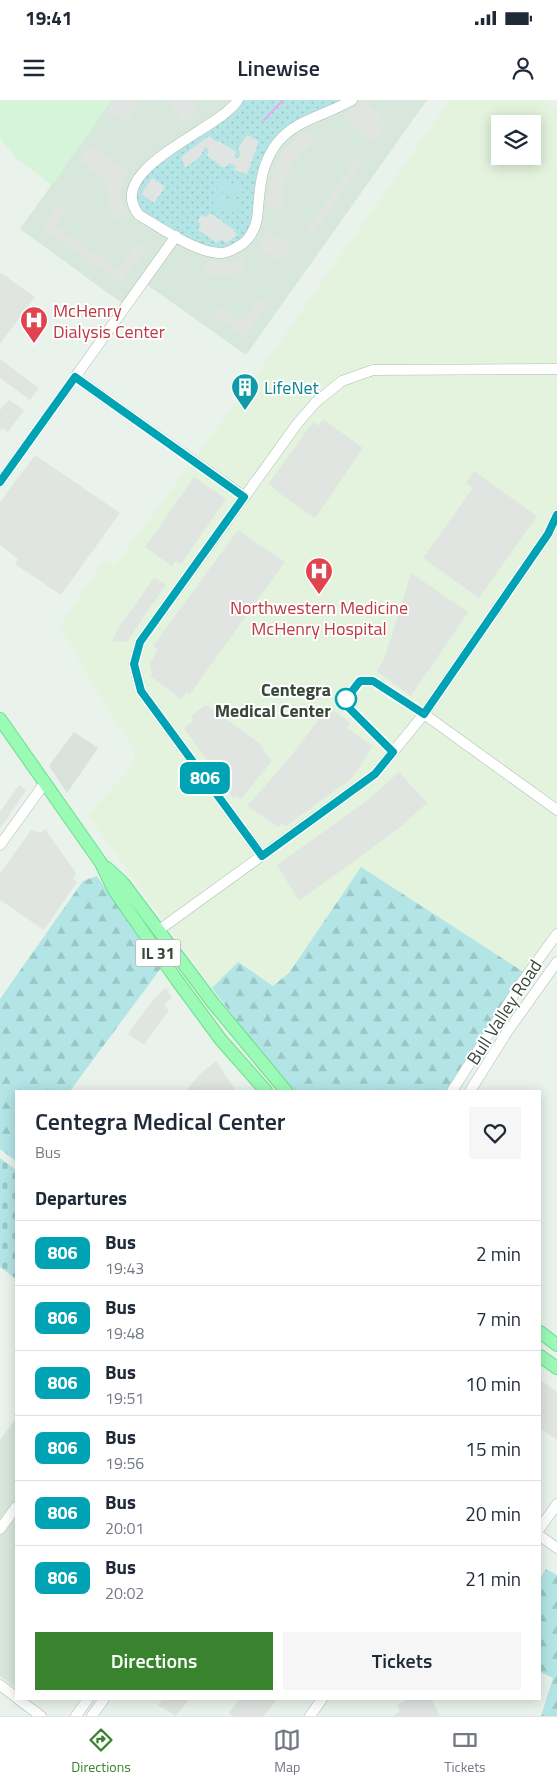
<!DOCTYPE html>
<html lang="en">
<head>
<meta charset="utf-8">
<style>
  body { margin:0; font-family:"Titillium Web",sans-serif; background:#f6f6f7; color:#1f2937; height:100vh; display:flex; flex-direction:column; font-size:19px; white-space:nowrap }
  * { box-sizing:border-box; margin:0 }
  p { font-size:16px; color:#747a83 }
  .icon { flex:none; width:28px; height:28px; fill:none; stroke:currentColor; stroke-width:2; stroke-linecap:round; stroke-linejoin:round }
  .map { position:relative; flex:1; overflow:hidden }
  .drawer { position:absolute; left:15px; top:990px; width:526px; height:610px; display:flex; flex-direction:column; background:#fff; border-radius:0px; box-shadow:0 2px 12px #0003 }
  .drawer>* { flex:none }
  .badge { padding:0 10px; border-radius:8px; font-size:18px; line-height:32px }
  .buttons { position:absolute; left:491px; top:15px; display:grid; gap:10px }
  .buttons a { display:grid; place-items:center; width:50px; height:50px; border-radius:0px; background:#fff; box-shadow:0 2px 12px #0003; font-size:25px }
  .map>.badge { position:absolute; translate:-50% -50%; box-shadow:0 0 0 2px #fff }
  h2 { padding:0 20px; font-size:19px; line-height:45px }
  .round { display:grid; place-items:center; flex:none; width:52px; height:52px; border-radius:0px; background:#f6f6f7 }
  .overview { display:flex; align-items:center; justify-content:space-between; height:85px; padding:0 20px }
  h1 { font-size:24px; font-weight:600; line-height:38px }
  .action { display:flex; gap:10px; margin-top:auto; padding:10px 20px }
  .action a { flex:1; height:58px; border-radius:0px; background:#3a832e; color:#fff; font-size:20px; font-weight:600; line-height:58px; text-align:center }
  .action a+a { background:#f6f6f7; color:#1f2937 }
  ul { padding:0; list-style:none }
  li { display:flex; align-items:center; gap:15px; height:65px; padding:0 20px; border-top:1px solid #e0e1e3 }
  li div { flex:1 }
  li b { display:block; font-size:19px }
  li em { font-style:normal }
  li .badge { min-width:55px; font-weight:700; text-align:center }
  .status { display:flex; justify-content:space-between; align-items:center; height:35px; padding:0 25px; background:#fff; direction:ltr }
  .status svg { height:14px; fill:currentColor }
  header { display:flex; justify-content:space-between; align-items:center; height:65px; padding:0 20px; background:#fff; font-size:22px; font-weight:600 }
  .tab-bar { display:flex; justify-content:space-around; align-items:center; height:70px; border-top:1px solid #e0e1e3; background:#fff; font-size:14px; color:#747a83 }
  .tab-bar a { display:grid; justify-items:center; gap:2px }
  .tab-bar .active { color:#3a832e }
  .map>svg:first-child { display:block }
</style>
</head>
<body>
<div class="status"><b>19:41</b><svg viewBox="0 0 49 12"><path d="M0 12V9h3v3zM5 12V6h3v6zM10 12V3h3v9zM15 12V0h3v12zM26 1h20v11H26zM47 4h2v5h-2z"/></svg></div>
<header><svg class="icon" aria-label="menu" viewBox="0 0 24 24"><path d="M4 6h16M4 12h16M4 18h16"/></svg>Linewise<svg class="icon" aria-label="person" viewBox="0 0 24 24"><circle cx="12" cy="8" r="4"/><path d="M4 21q1-7 8-7t8 7"/></svg></header>
<div class="map">
<svg width="557" height="1616" viewBox="0 0 557 1616">
  <defs>
    <pattern id="grass-dots" width="8" height="8" patternUnits="userSpaceOnUse" patternTransform="scale(1.25)"><rect width="8" height="8" fill="#b3e5e6"/><path d="M2 2h.1M6 6h.1" fill="none" stroke="#9bc6c6" stroke-width="1.8" stroke-linecap="round"/></pattern>
    <pattern id="forest-firs" width="22" height="20" patternUnits="userSpaceOnUse" patternTransform="scale(1.25)"><rect width="22" height="20" fill="#b3e5e6"/><path d="M5 1l3.5 6h-7zM16 11l3.5 6h-7z" fill="#9bc6c6"/></pattern>
    <pattern id="cemetery-stones" width="16" height="16" patternUnits="userSpaceOnUse" patternTransform="scale(1.25)"><rect width="16" height="16" fill="#b3e5e6"/><path d="M2 7V4a2 2 0 0 1 4 0v3zM10 15v-3a2 2 0 0 1 4 0v3z" fill="#9bc6c6"/></pattern>
  </defs>
  <rect width="100%" height="100%" fill="#e9f3eb"/>
  <path fill="#d7e7db" d="M112,0h315l-181,255 -103,-73 -17,24 -106,-77z
    M16,1318v270l-16,-12v-236z"/>
  <path fill="#d5f4d9" d="M0,0h112l-60,85 -37,-28 -15,-19z"/>
  <path fill="#dae3db" d="M74,632l24,16 -31,45 -18,-27z"/>
  <path fill="#e3f3dd" fill-rule="evenodd" d="M450,0h93l14,10v818l-32,45 -236,118 -77,-103 -124,-173 41,-45 7,-16 -51,-83 -25,-46 45,-65 10,6 141,-190zM500,24h32v32h-32z"/>
  <path fill="url(#grass-dots)" d="M242,0h102l-38,15 -14,8 -30,39 -8,26 -2,36 -8,13 -13,8 -14,3 -15,-3 -57,-30 -3,-4 -7,-16 11,-21 58,-42z"/>
  <path fill="url(#forest-firs)" d="M361,767l164,106 -73,118h-163l-77,-103 26,-26 35,24 16,-13z
    M97,776l64,92 -91,123h-54v70l-16,-12v-150l83,-118z
    M546,1469l11,6v141h-16l12,-38 -13,-6v-94z"/>
  <path fill="url(#cemetery-stones)" d="M0,1058l16,12v109l-16,-12z"/>
  <path fill="#b3e5e6" d="M219,80l25,6 -3,12 -25,-7z
    M214,96l26,6 -3,11 -25,-6z"/>
  <path fill="#e0e5e1" d="M115,0h27l-16,23 -19,-12z
    M167,0h24l8,11 -16,12z
    M365,0l20,19 -4,5 4,5 -13,14 -29,-27z
    M307,29l7,13 -12,10 -11,13 -7,21 -2,20 -14,3 -1,-10 5,-26 11,-22z
    M247,35l12,6 -12,33 -13,-4 2,-4 -6,-3 -6,5 -17,-12 2,-6 -4,-3 -5,10 -15,11 -4,-11 28,-21 8,6 2,-1 17,11 -2,5 4,1 3,-5 -3,-5z
    M90,45l38,26 -8,23 8,22 -14,4 -9,-31 4,-6 -31,-22z
    M358,57l5,4 -51,74 -6,-4z
    M152,78l13,9 -11,16 -13,-9z
    M56,107l9,6 -9,13 60,43 21,-26 10,6 -26,34 -80,-55z
    M210,113l23,16 4,6 -11,8 -5,-4 -4,4 -19,-13 3,-5 -3,-4 3,-6 6,2z
    M267,132l26,14 -13,14 -22,-11z
    M241,158l6,11 -8,4 -13,3 -23,-1 4,-15 18,2z
    M1,173l34,24 -35,47v-70z
    M260,197l9,6 -24,34 -32,-22 5,-8 24,16z
    M0,259l39,29 -9,12 -30,-22z
    M9,300l15,10 -16,22 -5,-4 -3,3v-21z
    M323,319l40,29 -48,70 -35,-24 -11,-11 44,-61 5,4z
    M35,355l85,58 -59,82 -46,-31 3,-5 -18,-14v-43z
    M474,371l63,45 -58,82 -56,-40 50,-70 -7,-5z
    M194,377l32,22 -45,65 -6,-3 -3,5 -27,-19z
    M238,430l47,32 -95,132 -3,-2 -6,7 -31,-23 2,-3 -2,-10 8,-13 -5,-4z
    M411,473l57,39 -57,84 -34,-25 8,-14z
    M154,478l12,6 -39,58 -15,-1 6,-12z
    M206,605l53,38 13,18 -32,39 -3,-5 -4,3 -49,-70 9,-7 -2,-5z
    M328,607l22,15 -3,6 26,18 -22,33 -65,47 -4,-3 -4,4 -31,-21 41,-46z
    M399,672l28,31 -29,26 -99,72 -22,-36 91,-65z
    M19,685l7,5 -26,39v-17z
    M45,729l31,44 -3,5 4,4 -33,48 -44,-30v-27l31,-43 10,3z
    M166,888l6,10 -8,7 5,5 -25,35 -16,-11 24,-33z
    M216,961l20,30h-50l14,-17z
    M541,1280l16,12v48l-17,-12z
    M163,1599h26l-13,17 -18,-11z
    M239,1599h38l-13,17h-32l-3,-3z
    M409,1599h22l9,17h-47l7,-5 -3,-6z"/>
  <g fill="none" stroke-linecap="round" stroke-linejoin="round">
    <path stroke="#eca8ed" stroke-width="2" d="M264,20l19,-20"/>
    <g stroke="#abbfb0" stroke-width="11">
      <path id="minor" d="M238,0c-20,31 -136,69 -99,115 22,13 57,38 82,38 6,0 13,-4 18,-7 10,-5 16,-17 18,-27 3,-28 2,-52 20,-76 19,-24 50,-28 75,-43
        M75,277l170,120
        M0,382l176,-246
        M424,614l133,96
        M0,745l44,-61
        M262,756l-121,-165 -7,-27 6,-22 157,-218 19,-22 26,-21 31,-11 184,-1
        M159,830l216,-156 49,-60 124,-180 9,-19
        M452,991l70,-109 35,-48
        M470,991l37,-59 50,-70
        M540,1428l17,-24
        M0,1429l16,-22
        M540,1436l17,12
        M0,1585l16,12
        M18,1599l23,17
        M76,1616l12,-17
        M92,1616l12,-17
        M310,1616l12,-17"/>
    </g>
    <g stroke="#6bdf8a" stroke-width="14">
      <path id="major" d="M0,619l101,144 13,27 62,89 45,61 45,51
        M107,768l16,15 90,120 73,88
        M540,1232l17,13
        M540,1256l17,12"/>
    </g>
    <use href="#minor" stroke="#fff" stroke-width="10"/>
    <use href="#major" stroke="#9bfab6" stroke-width="12"/>
  </g>
  <g fill="none" stroke-linecap="round" stroke-linejoin="round">
    <g stroke="#fff" stroke-width="11">
      <path id="line" d="M0,382l75,-105 169,120 -104,145 -6,22 7,27 121,165 113,-82 18,-22 -44,-44 -3,-9 14,-18h13l51,33 124,-180 9,-19"/>
    </g>
    <use href="#line" stroke="#00a3b4" stroke-width="8"/>
  </g>
  <defs>
    <g id="hospital-pin" transform="scale(1.4375)"><path d="M0 17L-7.5 6A9.5 9.5 0 1 1 7.5 6Z" fill="#e0444e" stroke="#fff"/><path d="M-5-5h3v3.5h4V-5h3V5h-3V1.5h-4V5h-3Z" fill="#fff"/></g>
    <g id="building-pin" transform="scale(1.4375)"><path d="M0 17L-7.5 6A9.5 9.5 0 1 1 7.5 6Z" fill="#0f9aa8" stroke="#fff"/><path d="M-4-6H4V6H1V3H-1V6H-4ZM-2.5-4.3h1.7v1.8h-1.7ZM.8-4.3h1.7v1.8H.8ZM-2.5-1h1.7V.8h-1.7ZM.8-1h1.7V.8H.8Z" fill="#fff"/></g>
  </defs>
  <g fill-rule="evenodd">
    <use href="#hospital-pin" x="34" y="220"/>
    <use href="#building-pin" x="245" y="287"/>
    <use href="#hospital-pin" x="319" y="471"/>
  </g>
  <circle fill="#fff" stroke="#00a3b4" stroke-width="2.5" cx="346" cy="599" r="10"/>
  <g text-anchor="middle" dominant-baseline="central" stroke-width="4" stroke-linejoin="round" paint-order="stroke">
    <rect fill="#fff" stroke="#737e75" stroke-width="1" x="135.5" y="839.5" width="45" height="27" rx="4"/>
    <g font-size="16" font-weight="bold" fill="#37473a">
      <text x="158" y="853">IL 31</text>
    </g>
    <g font-size="18" fill="#be3a42" stroke="#fff" text-anchor="start">
      <text x="53" y="210">McHenry<tspan x="53" dy="21">Dialysis Center</tspan></text>
      <text x="319" y="507" text-anchor="middle">Northwestern Medicine<tspan x="319" dy="21">McHenry Hospital</tspan></text>
    </g>
    <g font-size="18" fill="#0d838f" stroke="#fff" text-anchor="start">
      <text x="264" y="287">LifeNet</text>
    </g>
    <g font-size="18" font-weight="bold" fill="#37473a" stroke="#fff" text-anchor="end">
      <text x="331" y="589">Centegra<tspan x="331" dy="21">Medical Center</tspan></text>
    </g>
    <g font-size="18" fill="#37473a" stroke="#fff">
      <text transform="translate(504 912) rotate(-57)">Bull Valley Road</text>
    </g>
  </g>
</svg>
<div class="buttons">
<a><svg class="icon" aria-label="layers" viewBox="0 0 24 24"><path d="M12 4l9 5-9 5-9-5zM3 14l9 5 9-5"/></svg></a>
</div>
<b class="badge" style="left:205px;top:678px;background:#00a3b4;color:#fff">806</b>
<section class="drawer">
<div class="overview"><div><h1>Centegra Medical Center</h1><p>Bus</p></div><a class="round"><svg class="icon" aria-label="heart" viewBox="0 0 24 24"><path d="M12 20l-8-8c-3-5 5-10 8-4 3-6 11-1 8 4z"/></svg></a></div>
<h2>Departures</h2>
<ul>
<li><span class="badge" style="background:#00a3b4;color:#fff">806</span><div><b>Bus</b><p>19:43</p></div><em>2 min</em></li>
<li><span class="badge" style="background:#00a3b4;color:#fff">806</span><div><b>Bus</b><p>19:48</p></div><em>7 min</em></li>
<li><span class="badge" style="background:#00a3b4;color:#fff">806</span><div><b>Bus</b><p>19:51</p></div><em>10 min</em></li>
<li><span class="badge" style="background:#00a3b4;color:#fff">806</span><div><b>Bus</b><p>19:56</p></div><em>15 min</em></li>
<li><span class="badge" style="background:#00a3b4;color:#fff">806</span><div><b>Bus</b><p>20:01</p></div><em>20 min</em></li>
<li><span class="badge" style="background:#00a3b4;color:#fff">806</span><div><b>Bus</b><p>20:02</p></div><em>21 min</em></li>
</ul>
<div class="action"><a>Directions</a><a>Tickets</a></div>
</section>
</div>
<nav class="tab-bar">
<a class="active"><svg class="icon" aria-label="directions" viewBox="0 0 24 24"><path d="M12 3l9 9-9 9-9-9zM9 14v-3h6M13 9l2 2-2 2"/></svg>Directions</a>
<a><svg class="icon" aria-label="map" viewBox="0 0 24 24"><path d="M3 6l6-2 6 2 6-2v14l-6 2-6-2-6 2zM9 4v14M15 6v14"/></svg>Map</a>
<a><svg class="icon" aria-label="tickets" viewBox="0 0 24 24"><path d="M3 7h18v10H3zM15 7v10"/></svg>Tickets</a>
</nav>
</body>
</html>
